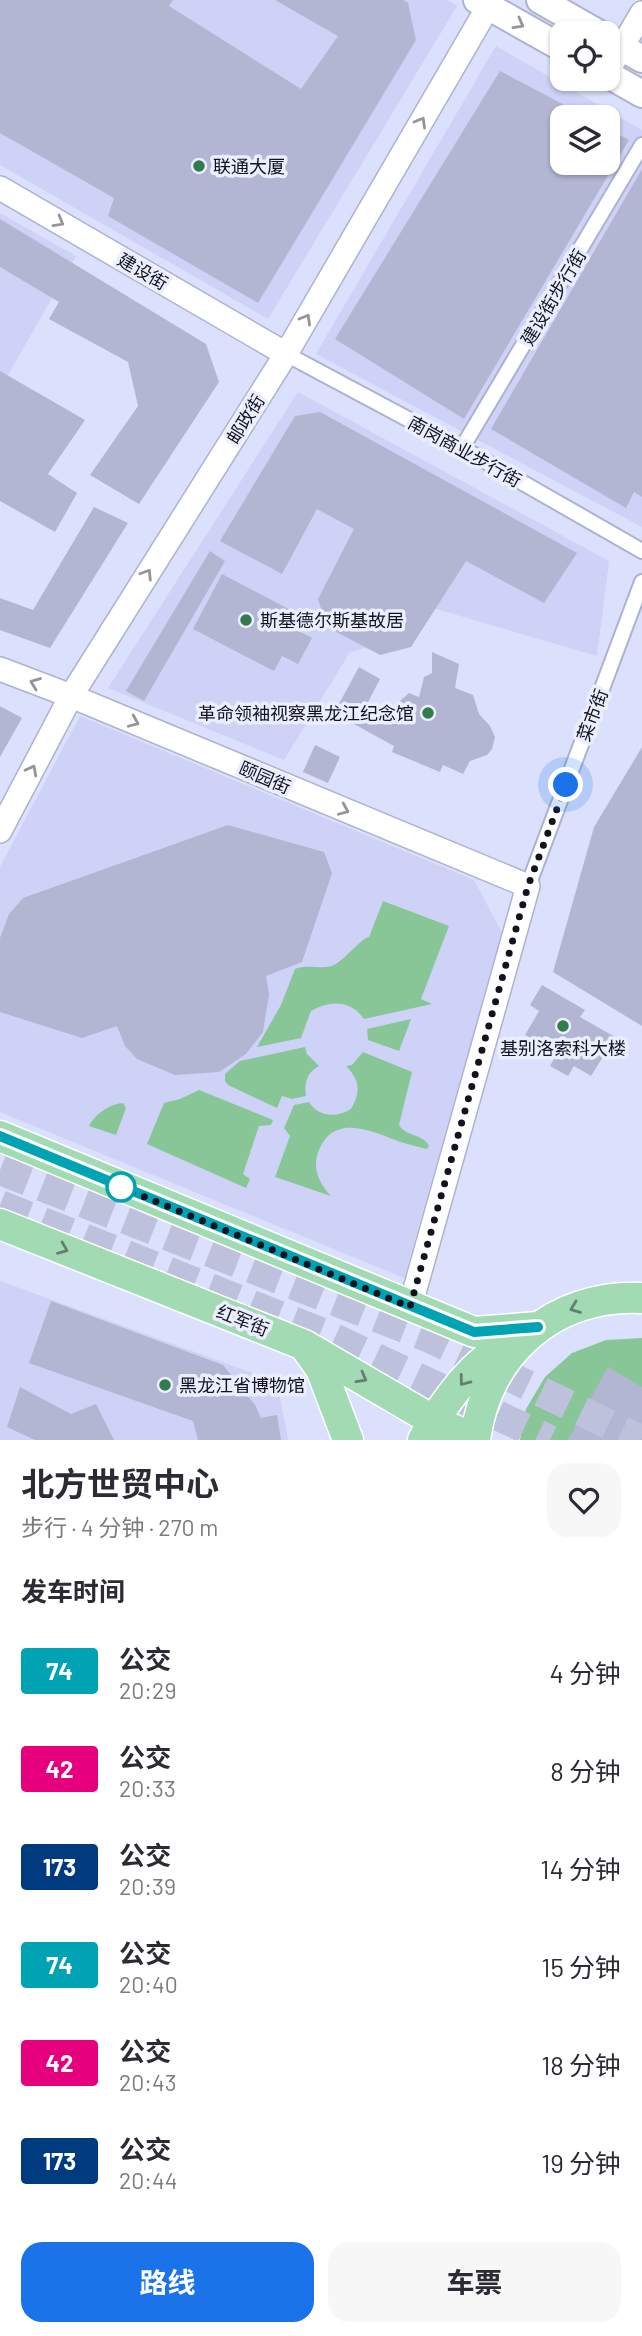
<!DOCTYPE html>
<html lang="zh">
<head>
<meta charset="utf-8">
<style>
  body { margin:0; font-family:Barlow,"Noto Sans SC",sans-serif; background:#f7f7f7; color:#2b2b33; height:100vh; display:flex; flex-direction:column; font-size:26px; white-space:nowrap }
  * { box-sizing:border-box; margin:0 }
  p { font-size:23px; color:#7c7c81 }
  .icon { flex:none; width:38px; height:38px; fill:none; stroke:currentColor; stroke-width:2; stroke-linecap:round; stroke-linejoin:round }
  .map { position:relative; height:1440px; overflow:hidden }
  .drawer { display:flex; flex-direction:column; background:#fff; flex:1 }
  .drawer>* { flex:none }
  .badge { padding:0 14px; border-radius:5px; font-size:24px; line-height:46px }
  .buttons { position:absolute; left:550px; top:21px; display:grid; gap:14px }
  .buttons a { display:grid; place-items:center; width:70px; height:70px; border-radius:14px; background:#fff; box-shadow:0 2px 5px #0004; font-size:35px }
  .you { position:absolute; width:35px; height:35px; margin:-18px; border:5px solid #fff; border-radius:50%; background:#1a73e8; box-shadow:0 0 0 10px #1a73e833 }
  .map>.badge { position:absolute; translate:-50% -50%; box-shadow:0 0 0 4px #fff }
  h2 { padding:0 21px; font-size:26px; line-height:63px }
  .round { display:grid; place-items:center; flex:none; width:74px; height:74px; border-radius:21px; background:#f7f7f7 }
  .summary { display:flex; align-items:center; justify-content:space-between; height:119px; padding:0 21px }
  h1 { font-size:33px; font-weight:700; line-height:52px }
  .action { display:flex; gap:14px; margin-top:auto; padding:14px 21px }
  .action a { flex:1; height:80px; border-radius:21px; background:#1a73e8; color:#fff; font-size:28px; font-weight:700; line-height:80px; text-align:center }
  .action a+a { background:#f7f7f7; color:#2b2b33 }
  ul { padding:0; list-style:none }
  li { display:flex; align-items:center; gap:21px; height:98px; padding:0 21px }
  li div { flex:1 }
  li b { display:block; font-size:26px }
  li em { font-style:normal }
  li .badge { min-width:77px; font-weight:700; text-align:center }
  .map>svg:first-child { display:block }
</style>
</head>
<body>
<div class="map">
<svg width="642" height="1440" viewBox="0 0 642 1440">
  <rect width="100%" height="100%" fill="#dbe0fc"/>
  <path fill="#cdd2f6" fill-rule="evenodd" d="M0,0h447l10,6 -189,313 -268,-154z
    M496,46l146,84v397l-326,-173zM562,117h45v46h-45z
    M0,213l76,43 -76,133z
    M298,392l311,169 -12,95 -171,-50 -21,31 -55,15 -66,108 -176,-72z
    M80,716l394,164 28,53 -98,345 -404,-166v-245z
    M0,1281l277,101 11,58h-288z"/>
  <path fill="#88c698" d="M383,901l66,25 -28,73 11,5 -68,15c-13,-19 -34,-19 -53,-8l-10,27 -44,9 24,-42 14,-36c13,-5 29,1 39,-4 12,-6 26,-26 35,-28z
    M411,1019l-12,32 -31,-11 -1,-11z
    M305,1047l2,7 12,12c-12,6 -15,17 -13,30l-14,3 -10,-3 -5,12 -49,-23 -3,-4v-7l15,-13z
    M363,1052l49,20 -13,53c7,12 23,8 30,21l-2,3c-12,-3 -25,-6 -37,-11 -28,-11 -61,-22 -73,18 -4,15 4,30 14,40l-56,-19 15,-41 -6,-8 10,-23 15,-3c9,15 28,16 42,7 10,-17 9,-29 -5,-43l6,-1z
    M199,1090l74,30 -2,5 -12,1 -16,48 7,5 -4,9 -99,-44 17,-41 16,-4z
    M123,1103l3,5 -10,27 -27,-9c6,-12 21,-22 34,-23z
    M642,1338v102h-122l6,-31 19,-32 27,-24 34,-13z"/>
  <path fill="#b2b6d2" d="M0,0h173l-4,6 132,83 37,-53 -63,-36h128l5,3 8,37 -158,263 -150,-87 6,-18 -114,-65z
    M500,71l87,46h-25v46h45v-35l22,12 -165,279 -129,-80z
    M642,169v328l-8,-5 -8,16 -135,-79z
    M0,219l206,125 13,38 -80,122 -49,-29 48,-69 -10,-44 -79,-43 10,-17 -59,-35z
    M0,371l85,49 -37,54 29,19 -22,39 -55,-31z
    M320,412l257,141 -33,50 -78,-42 -55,86 -31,8 -53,-28 -9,-28 36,-70 -37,-20 -35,65 -62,-33 75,-125z
    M94,507l34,16 -78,125 -50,-18v-32l33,12z
    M210,551l15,10 -81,140 -18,-10z
    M222,574l76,40 -7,13 21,11 -14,26 -16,-8 -8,15 -81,-42z
    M432,652l27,12 -4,24 18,7 6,19 11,12 5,11 -3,12 -5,6 -17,6 -7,13 -20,-9 -3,7 -48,-20 2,-6 -60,-33 25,-46 21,12 -15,29 12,6 8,-6 9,3 7,-11 8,-7 10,4 5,-20 8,-4z
    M0,706l22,12 -22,39z
    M315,745l25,12 -12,26 -25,-11z
    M642,747v279l-89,-54 41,-145z
    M228,825l96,27 8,21 -30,89 -36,14 3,19 -6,37 -17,22 -27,18 -44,3 -38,-16 -12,-13 -8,-20 -35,12 -82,-26v-74l9,-24 14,-16z
    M542,985l43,25 -5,7 35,20 -24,39 -17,-10 -6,10 -18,-10 9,-16 -10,-6 -2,3 -22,-12 14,-24 -9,-6z
    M51,1301l172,64 32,40 6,13 16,-3 4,25h-83l-5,-19 -164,-58z
    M608,1367l34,20v53h-74z
    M20,1387l51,27 25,-10 18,36h-79l-28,-13z"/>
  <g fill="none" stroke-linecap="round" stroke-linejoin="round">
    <path stroke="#bdc1db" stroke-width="30" stroke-dasharray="30 15" stroke-linecap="butt" d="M0,1170l430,168 211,102
      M0,1205l325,129 225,106"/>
    <g stroke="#aeb2ce" stroke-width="18">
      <path id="pedestrian" d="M286,354l176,94 180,103
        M462,448l180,-303
        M528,886l114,-304"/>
    </g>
    <g stroke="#aeb2ce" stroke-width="26">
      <path id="tertiary" d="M607,72l35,-59
        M0,188l286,166
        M0,669l71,27 457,190 -118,421
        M0,831l71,-135 215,-342 202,-347"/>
    </g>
    <g stroke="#aeb2ce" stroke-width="30">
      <path id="secondary" d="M477,0l85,48
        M540,0l58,33
        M607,39l35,20
        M607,74l35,20"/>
    </g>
    <g stroke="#fff" stroke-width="33">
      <path id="primary" d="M0,1136l474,196 64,-5
        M0,1224l304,121 130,76 41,18
        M306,1348l15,21 27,71
        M423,1440c20,-37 47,-75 84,-96
        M475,1440c11,-87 78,-146 167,-142"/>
    </g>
    <use href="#pedestrian" stroke="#fff" stroke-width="14"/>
    <use href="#tertiary" stroke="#fff" stroke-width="23"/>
    <use href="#secondary" stroke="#fff" stroke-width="26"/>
    <use href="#primary" stroke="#a1dab3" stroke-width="30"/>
  </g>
  <defs><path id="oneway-chevron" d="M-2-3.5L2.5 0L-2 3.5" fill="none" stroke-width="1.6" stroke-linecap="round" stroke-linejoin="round" transform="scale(1.75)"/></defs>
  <g stroke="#949599">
    <use href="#oneway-chevron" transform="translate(519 24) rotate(29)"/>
    <use href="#oneway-chevron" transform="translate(421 122) rotate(-60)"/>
    <use href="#oneway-chevron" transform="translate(59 222) rotate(30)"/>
    <use href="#oneway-chevron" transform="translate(306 319) rotate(-60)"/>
    <use href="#oneway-chevron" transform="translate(147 574) rotate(-58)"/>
    <use href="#oneway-chevron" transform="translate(35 683) rotate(-159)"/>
    <use href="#oneway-chevron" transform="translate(134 722) rotate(23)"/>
    <use href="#oneway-chevron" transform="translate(32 770) rotate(-62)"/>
    <use href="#oneway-chevron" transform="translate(344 810) rotate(23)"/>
  </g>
  <g stroke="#618070">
    <use href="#oneway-chevron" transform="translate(63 1249) rotate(22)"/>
    <use href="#oneway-chevron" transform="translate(575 1308) rotate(159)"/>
    <use href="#oneway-chevron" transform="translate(362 1378) rotate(29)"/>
    <use href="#oneway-chevron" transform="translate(464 1381) rotate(127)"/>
  </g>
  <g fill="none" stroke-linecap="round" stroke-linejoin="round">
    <g stroke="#fff" stroke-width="16">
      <path id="line" d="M0,1136l474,196 64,-5"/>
    </g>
    <use href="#line" stroke="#00a3b4" stroke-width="10"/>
    <path stroke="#12131d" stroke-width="7" stroke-dasharray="0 12.6" d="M121,1187l289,120 118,-421 38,-101"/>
  </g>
  <g fill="#317c4a" stroke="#ebeeff" stroke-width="2.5">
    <circle cx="199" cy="166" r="7"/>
    <circle cx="246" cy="620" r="7"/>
    <circle cx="428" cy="713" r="7"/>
    <circle cx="563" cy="1026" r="7"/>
    <circle cx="165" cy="1385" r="7"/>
  </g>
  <circle fill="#fff" stroke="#00a3b4" stroke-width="3.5" cx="121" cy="1187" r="14"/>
  <g text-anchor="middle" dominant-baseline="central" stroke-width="7" stroke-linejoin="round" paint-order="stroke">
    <g font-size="18" fill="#12131d" stroke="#ebeeff" text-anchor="start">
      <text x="213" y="166">联通大厦</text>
      <text x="260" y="620">斯基德尔斯基故居</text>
      <text x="414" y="713" text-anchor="end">革命领袖视察黑龙江纪念馆</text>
      <text x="563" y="1048" text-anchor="middle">基别洛索科大楼</text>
      <text x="179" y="1385">黑龙江省博物馆</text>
    </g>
    <g font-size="18" fill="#12131d" stroke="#ebeeff">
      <text transform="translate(143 271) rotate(30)">建设街</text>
      <text transform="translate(553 297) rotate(-59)">建设街步行街</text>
      <text transform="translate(245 419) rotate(-58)">邮政街</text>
      <text transform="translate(465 451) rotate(29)">南岗商业步行街</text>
      <text transform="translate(592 715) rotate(-69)">菜市街</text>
      <text transform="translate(265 777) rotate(23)">颐园街</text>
      <text transform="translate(243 1320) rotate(22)">红军街</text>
    </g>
  </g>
</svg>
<div class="buttons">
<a><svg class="icon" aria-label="locate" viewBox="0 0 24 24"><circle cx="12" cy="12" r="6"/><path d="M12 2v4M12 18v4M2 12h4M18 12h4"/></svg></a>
<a><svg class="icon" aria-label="layers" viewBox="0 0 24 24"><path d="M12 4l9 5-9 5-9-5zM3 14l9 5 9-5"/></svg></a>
</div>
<div class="you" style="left:566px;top:785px"></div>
</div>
<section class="drawer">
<div class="summary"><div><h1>北方世贸中心</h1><p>步行 · 4 分钟 · 270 m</p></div><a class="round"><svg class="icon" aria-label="heart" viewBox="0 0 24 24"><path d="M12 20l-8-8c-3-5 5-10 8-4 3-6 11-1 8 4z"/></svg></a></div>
<h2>发车时间</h2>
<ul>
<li><span class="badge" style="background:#00a3b4;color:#fff">74</span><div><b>公交</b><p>20:29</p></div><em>4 分钟</em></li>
<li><span class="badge" style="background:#e6007e;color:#fff">42</span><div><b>公交</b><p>20:33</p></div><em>8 分钟</em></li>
<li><span class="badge" style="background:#003b80;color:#fff">173</span><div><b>公交</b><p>20:39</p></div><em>14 分钟</em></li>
<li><span class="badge" style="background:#00a3b4;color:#fff">74</span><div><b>公交</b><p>20:40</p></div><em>15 分钟</em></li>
<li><span class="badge" style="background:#e6007e;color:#fff">42</span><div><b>公交</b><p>20:43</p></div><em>18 分钟</em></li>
<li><span class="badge" style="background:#003b80;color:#fff">173</span><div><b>公交</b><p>20:44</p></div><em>19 分钟</em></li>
</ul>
<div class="action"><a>路线</a><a>车票</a></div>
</section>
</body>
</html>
